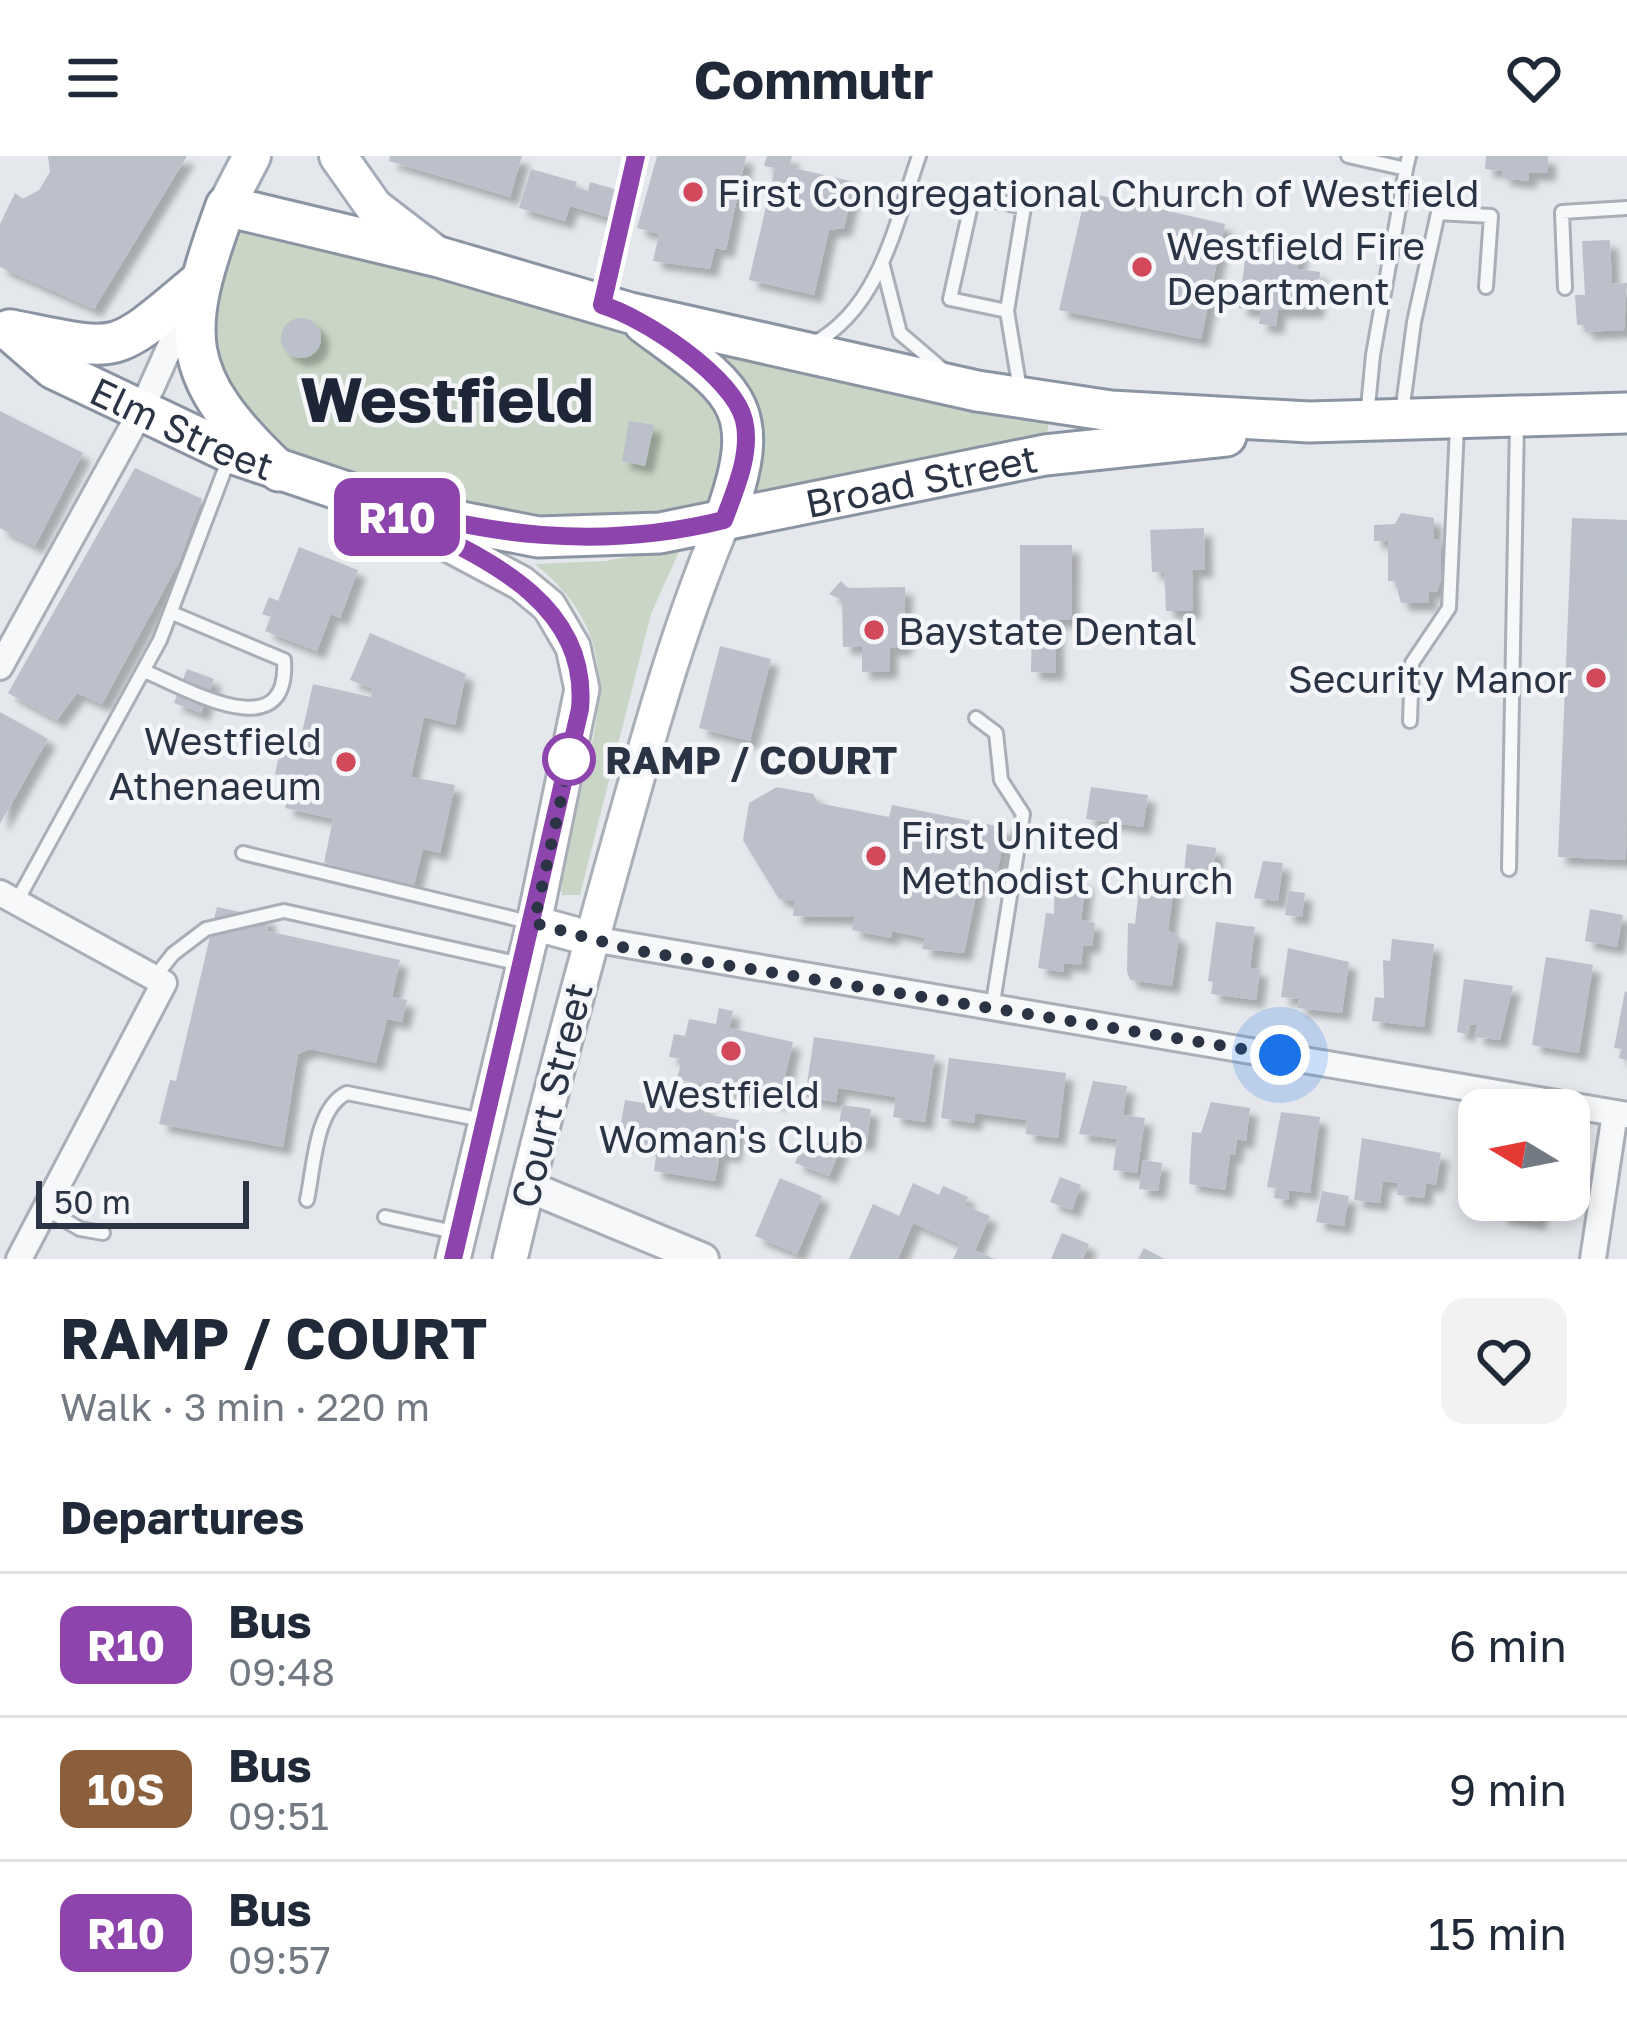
<!DOCTYPE html>
<html lang="en">
<head>
<meta charset="utf-8">
<style>
  body { margin:0; font-family:"Golos Text",sans-serif; background:#f2f2f3; color:#1f2937; height:100vh; display:flex; flex-direction:column; font-size:45px; white-space:nowrap }
  * { box-sizing:border-box; margin:0 }
  p { font-size:39px; color:#747a83 }
  .icon { flex:none; width:66px; height:66px; fill:none; stroke:currentColor; stroke-width:2; stroke-linecap:round; stroke-linejoin:round }
  .map { position:relative; height:1103px; overflow:hidden }
  .sheet { display:flex; flex-direction:column; background:#fff; flex:1 }
  .sheet>* { flex:none }
  .badge { padding:0 24px; border-radius:18px; font-size:42px; line-height:78px }
  .needle { width:78px; rotate:280deg }
  .tools { position:absolute; left:1458px; top:933px; display:grid; gap:24px }
  .tools a { display:grid; place-items:center; width:132px; height:132px; border-radius:24px; background:#fff; box-shadow:0 6px 18px #0003; font-size:60px }
  .scale { position:absolute; left:36px; bottom:30px; width:213px; box-sizing:border-box; padding-left:12px; border:6px solid #2b3445; border-top:0; font-size:33px; line-height:42px; white-space:nowrap; color:#2b3445; -webkit-text-stroke:9px #f4f6f9; paint-order:stroke }
  .you { position:absolute; width:60px; height:60px; margin:-30px; border:9px solid #fff; border-radius:50%; background:#1a73e8; box-shadow:0 0 0 18px #1a73e833 }
  .map>.badge { position:absolute; translate:-50% -50%; box-shadow:0 0 0 6px #fff }
  h2 { padding:0 60px; font-size:45px; line-height:108px }
  .round { display:grid; place-items:center; flex:none; width:126px; height:126px; border-radius:24px; background:#f2f2f3 }
  .summary { display:flex; align-items:center; justify-content:space-between; height:204px; padding:0 60px }
  h1 { font-size:57px; font-weight:700; line-height:90px }
  ul { padding:0; list-style:none }
  li { display:flex; align-items:center; gap:36px; height:144px; padding:0 60px; border-top:3px solid #e0e1e3 }
  li div { flex:1 }
  li b { display:block; font-size:45px }
  li em { font-style:normal }
  li .badge { min-width:132px; font-weight:700; text-align:center }
  header { display:flex; justify-content:space-between; align-items:center; height:156px; padding:0 60px; background:#fff; font-size:54px; font-weight:700 }
  .map>svg:first-child { display:block }
</style>
</head>
<body>
<header><svg class="icon" aria-label="menu" viewBox="0 0 24 24"><path d="M4 6h16M4 12h16M4 18h16"/></svg>Commutr<svg class="icon" aria-label="heart" viewBox="0 0 24 24"><path d="M12 20l-8-8c-3-5 5-10 8-4 3-6 11-1 8 4z"/></svg></header>
<div class="map">
<svg width="1627" height="1103" viewBox="0 0 1627 1103">
  <defs>
    <filter id="shadow"><feDropShadow dx="8" dy="8" stdDeviation="3" flood-color="#0004"/></filter>
  </defs>
  <rect width="100%" height="100%" fill="#e4e7ec"/>
  <path fill="#c9d6c5" d="M226,50l825,195 -6,54 -439,83 -327,-67 -78,-94z
    M681,391l-30,67 -71,281h-18c-3,-20 6,-45 10,-65 23,-106 61,-187 -37,-266l71,-3z"/>
  <path fill="#bbc0ca" filter="url(#shadow)" d="M48,0h139l-93,153 -94,-42v-43l15,-31 8,6 16,-9 11,-18z
    M390,0h132l-12,41 -121,-36z
    M657,0h89l-20,94 -11,-2 -5,21 -57,-8 6,-27 -22,-6z
    M767,0h25l-3,11 66,15 -11,46 -15,2 -15,65 -65,-15 26,-112 -11,-2z
    M1486,0h62v17h-19v8l-27,-3 1,-7 -18,-2z
    M531,13l46,13 -2,5 13,4 2,-9 35,10 -8,28 -47,-14 -5,15 -46,-13z
    M1086,36l139,32 -24,115 -142,-29z
    M1255,83l46,6 -4,24 23,3 -4,38h-38l-2,16 -17,-2 2,-13 -22,-3 6,-48 7,1z
    M1610,84l2,44 15,-1 -3,47 -39,2v-7h-8l-2,-30h10l-3,-54z
    M281 182a20 20 0 1 1 40 0a20 20 0 1 1-40 0Z
    M0,255l83,42 -48,93 -35,-18z
    M629,265l25,4 -9,41 -23,-5z
    M135,312l67,31 -23,63 -77,142 -25,-11 -20,27 -49,-27z
    M1401,357l33,5v21h7v40l-4,13 -8,-1v12h-28l-6,-22h-7v-40h-14v-16l21,-1z
    M1572,362l55,2 -1,340 -68,-3z
    M1204,372l1,42h-13l1,41h-27l-2,-39h-12l-2,-42z
    M1020,389h52l-1,75h-15v53l-25,-1 1,-50 -12,-1z
    M299,391l59,23 -18,48 -9,-4 -14,37 -52,-20 6,-14 -9,-3 7,-17 9,4z
    M841,425l7,7 57,-1 -1,61h-14v23l-28,1v-26l-19,1 -1,-47 -13,-6z
    M370,477l96,41 -11,51 -31,-8 -13,60 44,8 -15,68 -17,-4 -9,36 -90,-22 9,-44 -48,-11 8,-30 -18,-4 8,-38 8,1 -2,10 9,3 15,-66 58,13 2,-8 -23,-9z
    M720,490l51,13 -21,82 -51,-13z
    M187,513l27,10 -13,34 -27,-10z
    M0,556l48,27 -48,85z
    M777,631l36,7 5,9 71,14 3,-12 114,23 -9,47 -16,-4 -17,82 -42,-4 3,-11 -33,-7 -1,7 -39,-8 3,-13 -62,-1 2,-15 -16,-2 -36,-59 6,-37z
    M1091,631l57,8 -5,32 -57,-8z
    M1187,688l29,4 -3,29 -29,-4z
    M1263,705l20,2 -5,38 -24,-3z
    M1055,720l31,5 -5,39 14,3 -3,23 -9,-1 -2,20 -17,-2 -1,9 -25,-4 8,-55 8,1z
    M1140,726l34,5 -6,43 11,7 -7,49 -42,-6 -3,-9 1,-48 7,1z
    M1289,735l16,2 -3,24 -17,-2z
    M217,751l51,11 -1,13 133,29 -8,37 15,3 -5,22 -15,-3 -11,44 -66,-14 -12,5 -15,93 -124,-23 11,-44 6,1z
    M1590,753l33,6 -6,32 -32,-6z
    M1216,766l39,5 -5,41 10,1 -4,31 -45,-6 2,-12 -5,-1z
    M1392,783l42,5 -10,83 -52,-6 3,-24 9,1 -1,-38 7,1z
    M1288,792l61,14 -7,51 -44,-5 1,-9 -18,-2z
    M1546,801l47,8 -14,88 -47,-8z
    M1464,823l49,7 -13,54 -25,-3 2,-12 -8,-1 -2,10 -10,-2z
    M1625,835l2,1v68l-8,-2 2,-9 -7,-1z
    M719,852l14,3 -4,17 64,14 -14,60 -102,-23 5,-20 -13,-2 5,-23 11,2 4,-17 27,5z
    M814,881l121,18 -10,67 -32,-5 3,-20 -58,-9 -2,14 -31,-5z
    M949,902l117,15 -8,65 -32,-4 1,-14 -52,-7 -1,10 -33,-5z
    M1093,925l34,5 -4,29 22,3 -8,55 -24,-3 4,-31 -38,-5z
    M625,944l67,11 1,-8 13,2 -2,9 35,6 -6,35 -13,-2 -5,28 -61,-10 3,-24 -39,-7z
    M1211,946l39,6 -4,33 -9,-2 -2,16h-5l-5,35 -36,-6 3,-52 9,1z
    M842,949l29,4 -4,34 -30,-3z
    M1281,956l39,5 -10,76 -21,-3 -1,10 -14,-2 2,-10 -9,-1z
    M807,978l34,14 -12,28 -34,-13z
    M1362,982l79,15 -5,32 -10,-2 -2,15 -27,-3 1,-12 -15,-2 -3,22 -26,-3z
    M1143,1004l19,3 -4,28 -19,-2z
    M1060,1021l21,8 -9,25 -22,-8z
    M780,1022l42,18 -25,58 -42,-18z
    M913,1027l26,12 4,-9 25,11 -4,8 26,11 -15,34 19,9h-41l7,-15 -47,-21 -15,36h-49l24,-55 26,12z
    M1322,1035l27,5 -5,30 -28,-4z
    M1490,1044h51l-3,22 -39,-6 2,-7 -12,-2z
    M1062,1077l27,11 -6,15h-32z
    M1144,1092l20,11h-26z"/>
  <g fill="none" stroke-linecap="round" stroke-linejoin="round">
    <g stroke="#a9aeb7" stroke-width="18">
      <path id="service" d="M1348,0l58,13 3,-13
        M882,106l18,71 41,35
        M1565,132l-3,-76 65,-4
        M604,142l32,-142
        M1007,155l-57,-12 23,-103 51,11 -17,104 13,79
        M814,187c66,-35 82,-121 105,-187
        M1402,257l12,-91 24,-109 53,3 -5,71
        M1367,261l6,-62 33,-186
        M144,515c40,16 146,80 140,-11l-112,-47
        M976,562l20,15 5,47 22,34 -31,195
        M1410,565l2,-58 37,-55 8,-182
        M243,697l290,70
        M1509,713l8,-448
        M17,745l143,-261 68,-179
        M154,822l19,-24 33,-25 78,-18 237,53
        M307,1044c7,-32 8,-92 40,-107l135,27
        M46,1053l34,20 23,4
        M385,1061l69,15"/>
    </g>
    <g stroke="#a9aeb7" stroke-width="30">
      <path id="minor" d="M0,511l140,-254 50,-111
        M0,737l164,90 -145,276
        M592,783l1035,176
        M1593,1103l22,-146"/>
    </g>
    <g stroke="#a9aeb7" stroke-width="36">
      <path id="tertiary" d="M527,1030l176,73"/>
    </g>
    <g stroke="#a9aeb7" stroke-width="39">
      <path id="secondary" d="M395,360l126,67 28,23 24,41 9,42 -48,234 -81,336
        M534,767l58,16
        M510,1103c33,-140 70,-278 109,-417 31,-110 60,-217 105,-322"/>
    </g>
    <g stroke="#a3abb8" stroke-width="42">
      <path id="primary" d="M338,0l36,51 65,50
        M226,50l26,-50"/>
    </g>
    <g stroke="#8b94a3" stroke-width="45">
      <g id="trunk">
        <path d="M644,167c90,67 123,80 80,197"/>
        <path id="s1" d="M9,174l45,39 177,84 169,57 138,27 122,-4 385,-78 181,-19"/>
        <path d="M11,174c111,22 99,27 187,-47"/>
        <path d="M279,315c-102,-97 -100,-137 -53,-265l213,51 191,56 347,78 134,20 198,11 318,-9"/>
      </g>
    </g>
    <use href="#service" stroke="#f7f8fa" stroke-width="12"/>
    <use href="#minor" stroke="#f7f8fa" stroke-width="24"/>
    <use href="#tertiary" stroke="#f7f8fa" stroke-width="30"/>
    <use href="#secondary" stroke="#fff" stroke-width="33"/>
    <use href="#primary" stroke="#fff" stroke-width="36"/>
    <use href="#trunk" stroke="#fff" stroke-width="39"/>
  </g>
  <g fill="none" stroke-linecap="round" stroke-linejoin="round">
    <g stroke="#fff" stroke-width="27">
      <path id="line" d="M453,1103l127,-550c11,-123 -129,-163 -218,-211 121,38 238,53 362,22 11,-30 28,-67 20,-100 -11,-44 -101,-103 -142,-115l34,-149"/>
    </g>
    <use href="#line" stroke="#8e44ad" stroke-width="18"/>
    <path stroke="#2b3445" stroke-width="12" stroke-dasharray="0 21.6" d="M569,603l3,-10 -38,174 99,27 647,105"/>
  </g>
  <g fill="#d1495b" stroke="#f4f6f9" stroke-width="4.5">
    <circle cx="693" cy="36" r="12"/>
    <circle cx="1142" cy="111" r="12"/>
    <circle cx="874" cy="474" r="12"/>
    <circle cx="1596" cy="522" r="12"/>
    <circle cx="346" cy="606" r="12"/>
    <circle cx="876" cy="700" r="12"/>
    <circle cx="731" cy="895" r="12"/>
  </g>
  <circle fill="#fff" stroke="#8e44ad" stroke-width="6" cx="569" cy="603" r="24"/>
  <g text-anchor="middle" dominant-baseline="central" stroke-width="9" stroke-linejoin="round" paint-order="stroke">
    <g font-size="39" fill="#2b3445" stroke="#f4f6f9" text-anchor="start">
      <text x="717" y="36">First Congregational Church of Westfield</text>
      <text x="1166" y="89">Westfield Fire<tspan x="1166" dy="45">Department</tspan></text>
      <text x="898" y="474">Baystate Dental</text>
      <text x="1572" y="522" text-anchor="end">Security Manor</text>
      <text x="322" y="584" text-anchor="end">Westfield<tspan x="322" dy="45">Athenaeum</tspan></text>
      <text x="900" y="678">First United<tspan x="900" dy="45">Methodist Church</tspan></text>
      <text x="731" y="937" text-anchor="middle">Westfield<tspan x="731" dy="45">Woman's Club</tspan></text>
    </g>
    <g font-size="39" fill="#2b3445" stroke="#f4f6f9">
      <text stroke="none"><textPath href="#s1" startOffset="201">Elm Street</textPath></text>
      <text stroke="none"><textPath href="#s1" startOffset="963">Broad Street</textPath></text>
      <text transform="translate(551 939) rotate(-76)">Court Street</text>
    </g>
    <g font-size="39" font-weight="bold" fill="#2b3445" stroke="#f4f6f9" text-anchor="start">
      <text x="605" y="603">RAMP / COURT</text>
    </g>
    <g font-size="63" font-weight="bold" fill="#1d2536" stroke="#f4f6f9">
      <text x="447" y="242">Westfield</text>
    </g>
  </g>
</svg>
<div class="tools">
<a><svg class="needle" viewBox="-14 -14 28 28"><path d="M0-13l5 13h-10z" fill="#e53935"/><path d="M0 13l5-13h-10z" fill="#747a83"/></svg></a>
</div>
<div class="scale">50 m</div>
<div class="you" style="left:1280px;top:899px"></div>
<b class="badge" style="left:397px;top:361px;background:#8e44ad;color:#fff">R10</b>
</div>
<section class="sheet">
<div class="summary"><div><h1>RAMP / COURT</h1><p>Walk · 3 min · 220 m</p></div><a class="round"><svg class="icon" aria-label="heart" viewBox="0 0 24 24"><path d="M12 20l-8-8c-3-5 5-10 8-4 3-6 11-1 8 4z"/></svg></a></div>
<h2>Departures</h2>
<ul>
<li><span class="badge" style="background:#8e44ad;color:#fff">R10</span><div><b>Bus</b><p>09:48</p></div><em>6 min</em></li>
<li><span class="badge" style="background:#8b5e3c;color:#fff">10S</span><div><b>Bus</b><p>09:51</p></div><em>9 min</em></li>
<li><span class="badge" style="background:#8e44ad;color:#fff">R10</span><div><b>Bus</b><p>09:57</p></div><em>15 min</em></li>
</ul>
</section>
</body>
</html>
